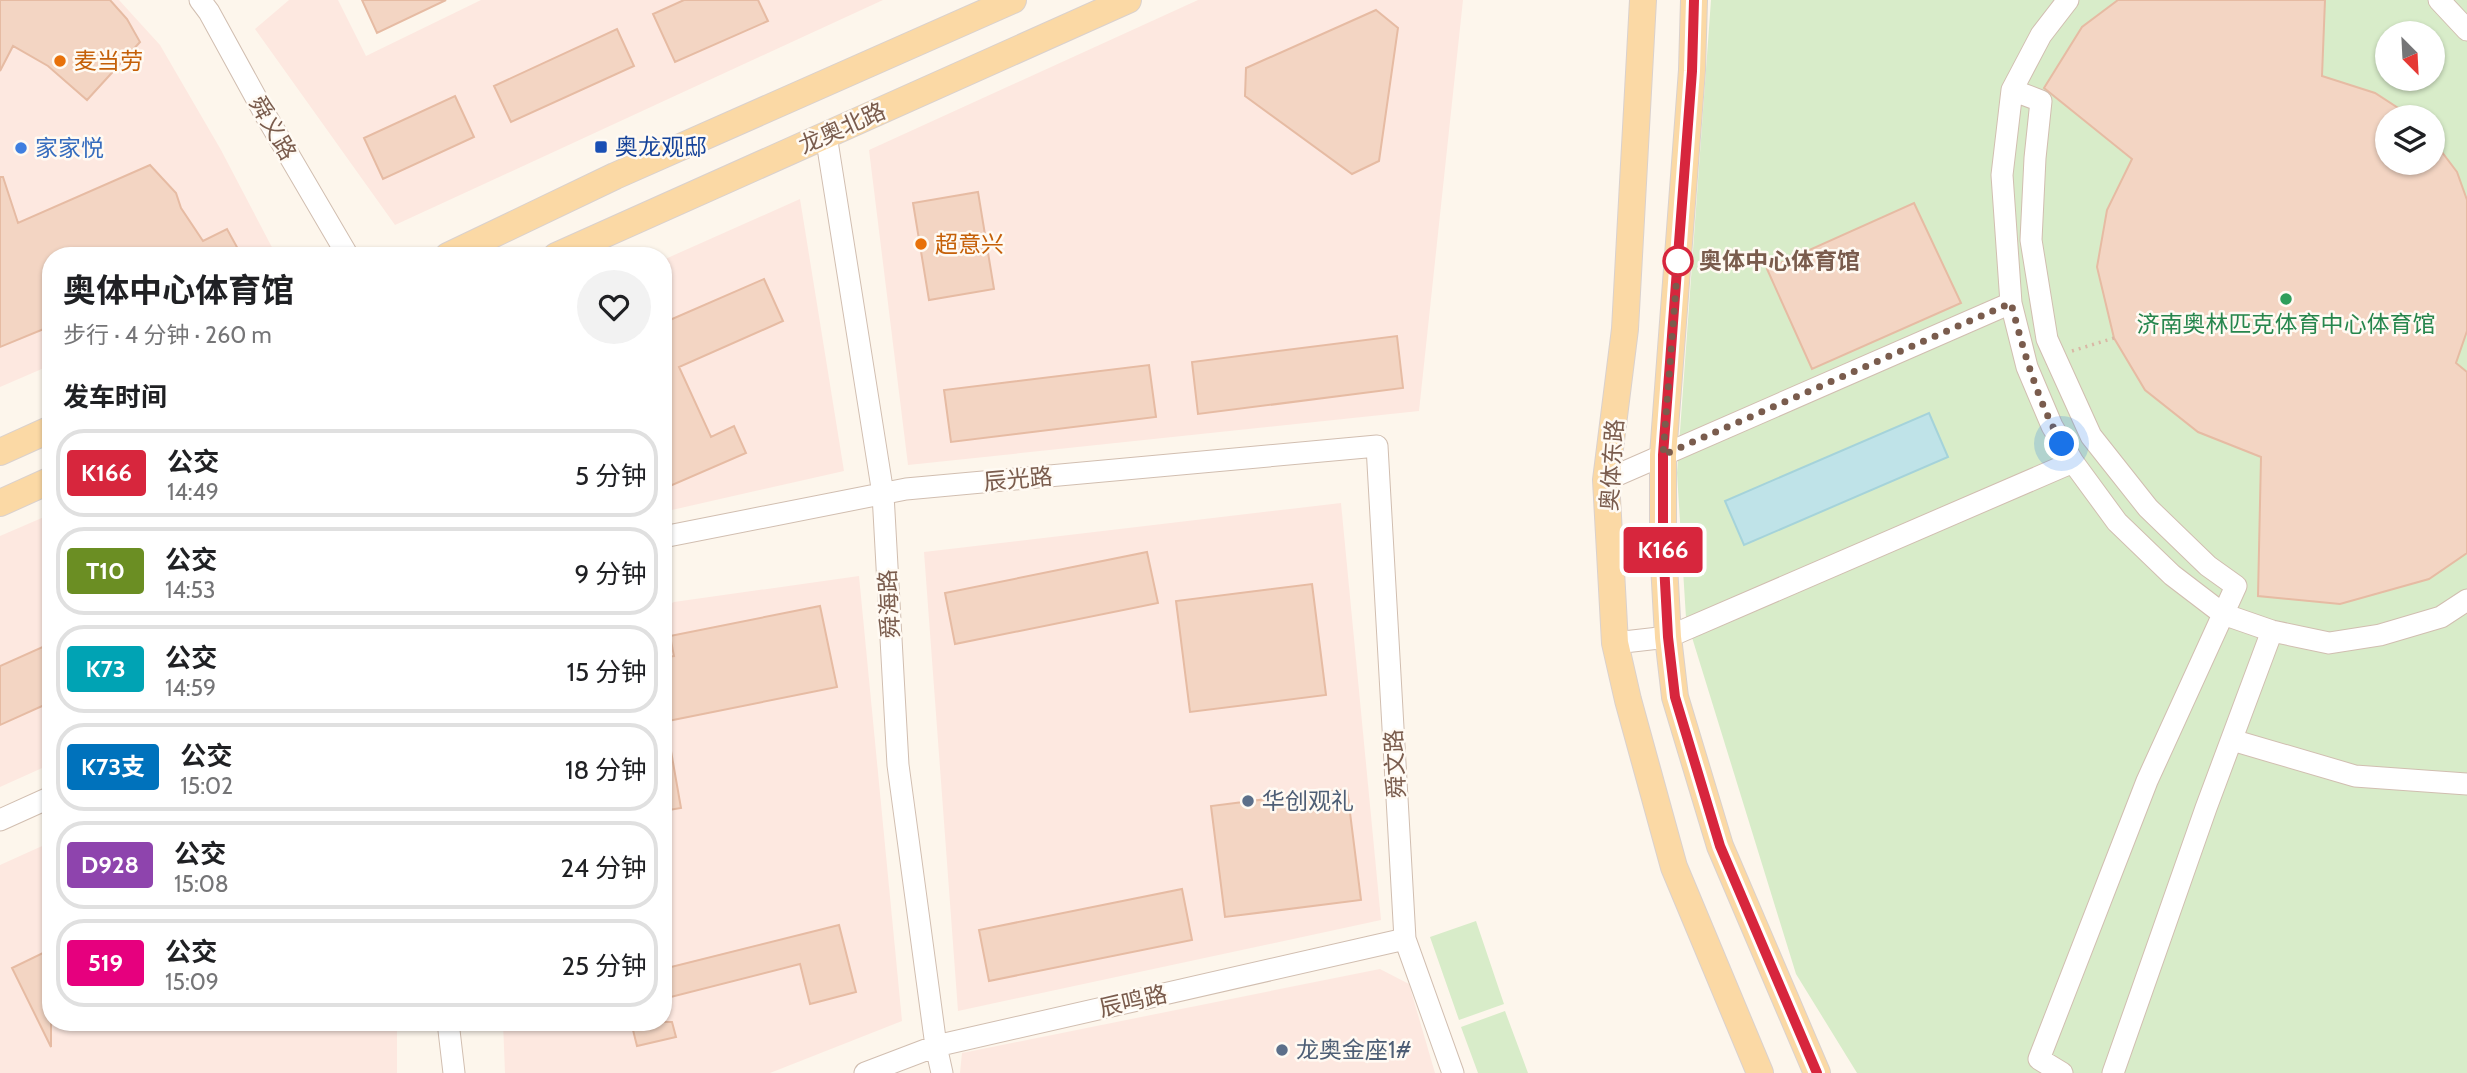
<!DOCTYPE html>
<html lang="zh">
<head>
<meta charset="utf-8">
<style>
  body { margin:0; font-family:Cabin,"Noto Sans SC",sans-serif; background:#f2f2f2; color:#202124; height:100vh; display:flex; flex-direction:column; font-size:26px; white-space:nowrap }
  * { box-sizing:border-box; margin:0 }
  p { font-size:23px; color:#757577 }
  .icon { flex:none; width:38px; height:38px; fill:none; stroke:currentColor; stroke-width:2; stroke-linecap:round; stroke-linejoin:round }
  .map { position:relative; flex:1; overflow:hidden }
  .panel { position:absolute; left:42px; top:247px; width:630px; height:784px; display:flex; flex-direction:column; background:#fff; border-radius:28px; box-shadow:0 2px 5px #0004 }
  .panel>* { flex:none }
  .badge { padding:0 14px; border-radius:5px; font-size:24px; line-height:46px }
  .needle { width:46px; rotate:156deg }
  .controls { position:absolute; left:2375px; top:21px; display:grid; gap:14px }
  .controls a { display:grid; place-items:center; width:70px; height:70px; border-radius:50%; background:#fff; box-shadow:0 2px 5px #0004; font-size:35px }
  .you { position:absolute; width:35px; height:35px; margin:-18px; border:5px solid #fff; border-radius:50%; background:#1a73e8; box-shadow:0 0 0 10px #1a73e833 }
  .map>.badge { position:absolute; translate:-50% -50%; box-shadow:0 0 0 4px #fff }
  h2 { padding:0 21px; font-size:26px; line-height:63px }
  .round { display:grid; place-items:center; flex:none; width:74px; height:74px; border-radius:37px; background:#f2f2f2 }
  .head { display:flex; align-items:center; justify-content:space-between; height:119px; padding:0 21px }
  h1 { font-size:33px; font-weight:700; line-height:52px }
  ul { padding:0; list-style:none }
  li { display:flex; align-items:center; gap:21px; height:88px; margin:0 14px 10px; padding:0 7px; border:4px solid #e0e0e0; border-radius:28px }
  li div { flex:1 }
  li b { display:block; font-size:26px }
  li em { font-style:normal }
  li .badge { min-width:77px; font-weight:700; text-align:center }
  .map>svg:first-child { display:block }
</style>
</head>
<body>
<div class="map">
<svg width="2467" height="1073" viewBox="0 0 2467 1073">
  <rect width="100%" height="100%" fill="#fdf6ec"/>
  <path fill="#fde8e0" d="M0,0h119l41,45 61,105 55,105 -225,1v109l-51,22z
    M289,0h49l28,56 115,-56h402l-488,225 -140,-196z
    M1198,0h265l-44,411 -511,54 -39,-315z
    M800,199l44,272 -181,41v-252z
    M1341,503l40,417 -423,91 -34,-459z
    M51,514v250l-51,23v-251z
    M859,576l43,445 -132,52h-265l-2,-51h160v-415l11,-5z
    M51,842v180h346v51h-397v-208z
    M1380,969l29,15 26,89h-475l2,-20z"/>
  <path fill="#d8ecc9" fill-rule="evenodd" d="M1711,0h756v1073h-610l-61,-99 -110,-356 -9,-145zM2387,33h45v46h-45zM2387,117h45v46h-45z
    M1476,921l28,83 -45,16 -29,-83z
    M1505,1011l23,62h-50l-17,-46z"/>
  <path fill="#bfe3e8" stroke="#a5d3da" stroke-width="2" d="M1929,413l19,44 -204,88 -19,-44z"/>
  <path fill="#f3d5c3" stroke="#e6bba3" stroke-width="2" d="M0,0h110l17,19 13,23 -53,58 -39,-34 -35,-20 -13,25z
    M362,0h84l-69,33z
    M684,0h74l10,21 -93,41 -22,-48z
    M2118,0h207l-3,76 53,17 37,24h-25v46h45v-24l25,33 10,28v131l-11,32 11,9v181l-38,26 -89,25 -82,-8 3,-139 -63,-25 -53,-42 -31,-52 -17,-71 10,-57 25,-51 -88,-71 38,-61z
    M1376,10l22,18 -19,133 -27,13 -107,-78 1,-28z
    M617,29l17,37 -123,56 -17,-36z
    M455,96l19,41 -91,42 -19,-41z
    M150,165l26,28 5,15 22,33 24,-12 11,20 -16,7h-171v70l-51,21v-170h3l15,46z
    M978,192l16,97 -65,11 -16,-97z
    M1914,203l47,100 -149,66 -45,-100z
    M764,279l19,42 -104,46 32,70 23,-11 12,27 -83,36v-166z
    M1397,336l6,52 -205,26 -6,-52z
    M1149,365l7,52 -205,25 -7,-52z
    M1147,552l11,51 -203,41 -10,-51z
    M1312,584l14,111 -136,17 -14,-111z
    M820,606l17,81 -174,35v-65l11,-1 -4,-20z
    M47,645l4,9v48l-51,23v-59z
    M671,751l10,57 -18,3v-59z
    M1347,789l14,111 -136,17 -14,-111z
    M1182,889l10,51 -203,41 -10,-51z
    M839,925l17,67 -46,12 -10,-40 -137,35v-30z
    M51,949v98l-39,-79z
    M631,1022h41l4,15 -39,9z"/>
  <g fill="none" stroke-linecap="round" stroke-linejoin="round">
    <g stroke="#d1beb0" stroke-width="23">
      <path id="minor" d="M200,0l9,12 57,104 82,140
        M2068,0l-27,35 -29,55 -10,85 9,128 16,64 25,59 21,36 44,60 55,53 51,39 49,17 57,12 51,-8 61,-18 26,-17
        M2439,0l28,30
        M2012,90l29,11 -6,57 -4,82 16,99 44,97 57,72 60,58 28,20 -89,195 -108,278 23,14
        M826,135l57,359 15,271 38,281 6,27
        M1606,480l405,-177
        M663,537l243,-48 471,-43 28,493 48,134
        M1615,643l53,-6 405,-175
        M2232,740l123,36 112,8
        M0,820l51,-23
        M448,1022l6,51
        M865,1073l71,-27 469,-107
        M2113,1073l93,-265 66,-177"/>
    </g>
    <g stroke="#dad1cd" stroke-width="28">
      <path id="major" d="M1643,0l-18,329 -19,151 9,163 13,57 46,167 86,206
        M1694,0l-2,70 -29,385v91l5,91 7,60 45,149 97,227
        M448,256l167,-80 398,-176
        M556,256l572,-256
        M0,452l51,-23
        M0,503l51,-23"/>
    </g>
    <path stroke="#d9b8a5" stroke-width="3.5" stroke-dasharray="2 5" stroke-linecap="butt" d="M2072,351l42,-13"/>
    <use href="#minor" stroke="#fff" stroke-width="21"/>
    <use href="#major" stroke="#fbd9a5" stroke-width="26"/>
  </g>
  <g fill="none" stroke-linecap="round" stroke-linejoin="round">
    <g stroke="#fff" stroke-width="16">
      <path id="line" d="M1694,0l-2,71 -29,384v91l5,91 7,60 45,149 97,227"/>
    </g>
    <use href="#line" stroke="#d7263d" stroke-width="10"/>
    <path stroke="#7a5c4d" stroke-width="7" stroke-dasharray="0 12.6" d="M1678,261l-15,194 348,-152c13,49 26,97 51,141"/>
  </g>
  <g fill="#e8710a" stroke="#fffaf3" stroke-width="2.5">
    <circle cx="60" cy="61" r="7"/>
    <circle cx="921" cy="244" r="7"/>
  </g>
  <rect fill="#1a4fb4" stroke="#fffaf3" stroke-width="2.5" x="594" y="140" width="14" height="14" rx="3.5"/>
  <circle fill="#3f7fe0" stroke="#fffaf3" stroke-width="2.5" cx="21" cy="148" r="7"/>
  <circle fill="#fff" stroke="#d7263d" stroke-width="3.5" cx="1678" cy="261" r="14"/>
  <circle fill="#2e9e5b" stroke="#fffaf3" stroke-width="2.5" cx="2286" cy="299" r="7"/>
  <g fill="#5c6f8a" stroke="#fffaf3" stroke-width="2.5">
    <circle cx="1248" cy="801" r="7"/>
    <circle cx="1282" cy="1050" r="7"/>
  </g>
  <g text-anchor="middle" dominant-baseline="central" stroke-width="5" stroke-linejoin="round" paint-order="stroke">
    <g font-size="23" fill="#c56008" stroke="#fffaf3" text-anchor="start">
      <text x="74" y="61">麦当劳</text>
      <text x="935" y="244">超意兴</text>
    </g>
    <g font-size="23" fill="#7a5c4d" stroke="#fffaf3">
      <text transform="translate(273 128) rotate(60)">舜义路</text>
      <text transform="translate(842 128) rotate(-24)">龙奥北路</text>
      <text transform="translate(1612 465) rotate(-86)">奥体东路</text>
      <text transform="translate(1018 479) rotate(-5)">辰光路</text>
      <text transform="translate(889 604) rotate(-93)">舜海路</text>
      <text transform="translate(1395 764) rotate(-93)">舜文路</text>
      <text transform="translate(1133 1001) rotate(-13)">辰鸣路</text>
    </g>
    <g font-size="23" fill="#164399" stroke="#fffaf3" text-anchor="start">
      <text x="615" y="147">奥龙观邸</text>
    </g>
    <g font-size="23" fill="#366cbe" stroke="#fffaf3" text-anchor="start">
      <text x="35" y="148">家家悦</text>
    </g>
    <g font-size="23" font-weight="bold" fill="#7a5c4d" stroke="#fffaf3" text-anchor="start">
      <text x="1699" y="261">奥体中心体育馆</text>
    </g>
    <g font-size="23" fill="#27864d" stroke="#fffaf3">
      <text x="2286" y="324">济南奥林匹克体育中心体育馆</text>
    </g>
    <g font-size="23" fill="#4e5e75" stroke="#fffaf3" text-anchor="start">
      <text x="1262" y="801">华创观礼</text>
      <text x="1296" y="1050">龙奥金座1#</text>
    </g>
  </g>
</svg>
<div class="controls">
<a><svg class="needle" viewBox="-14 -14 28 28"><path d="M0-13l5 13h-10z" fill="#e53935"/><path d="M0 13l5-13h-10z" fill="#757577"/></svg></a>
<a><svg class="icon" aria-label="layers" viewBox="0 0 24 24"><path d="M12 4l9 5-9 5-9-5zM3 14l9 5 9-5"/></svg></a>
</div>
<div class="you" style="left:2062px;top:444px"></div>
<b class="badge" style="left:1663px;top:550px;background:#d7263d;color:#fff">K166</b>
<section class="panel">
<div class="head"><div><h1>奥体中心体育馆</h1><p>步行 · 4 分钟 · 260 m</p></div><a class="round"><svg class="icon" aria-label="heart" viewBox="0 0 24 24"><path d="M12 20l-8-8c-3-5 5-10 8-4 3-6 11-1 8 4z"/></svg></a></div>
<h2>发车时间</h2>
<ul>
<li><span class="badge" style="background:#d7263d;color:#fff">K166</span><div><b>公交</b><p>14:49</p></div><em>5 分钟</em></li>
<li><span class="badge" style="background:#6b8e23;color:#fff">T10</span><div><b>公交</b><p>14:53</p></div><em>9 分钟</em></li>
<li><span class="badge" style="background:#00a3b4;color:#fff">K73</span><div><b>公交</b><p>14:59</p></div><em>15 分钟</em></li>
<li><span class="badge" style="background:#0072bc;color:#fff">K73支</span><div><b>公交</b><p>15:02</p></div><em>18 分钟</em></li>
<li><span class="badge" style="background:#8e44ad;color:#fff">D928</span><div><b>公交</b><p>15:08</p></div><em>24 分钟</em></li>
<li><span class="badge" style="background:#e6007e;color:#fff">519</span><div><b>公交</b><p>15:09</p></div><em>25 分钟</em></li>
</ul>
</section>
</div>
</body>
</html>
